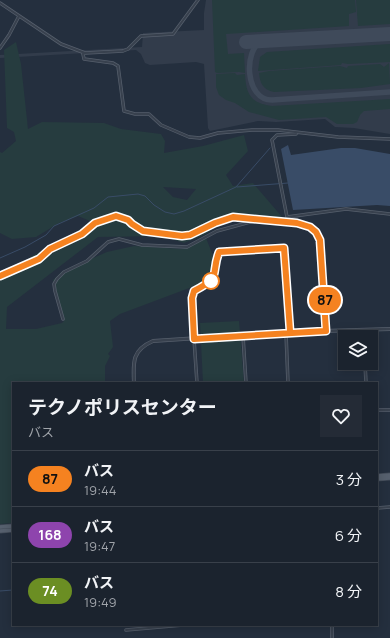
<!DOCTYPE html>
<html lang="ja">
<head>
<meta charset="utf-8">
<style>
  body { margin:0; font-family:Manrope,"Noto Sans JP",sans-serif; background:#242b36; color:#f1f3f6; height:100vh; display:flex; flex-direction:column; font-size:15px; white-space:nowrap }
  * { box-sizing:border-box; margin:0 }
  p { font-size:13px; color:#a0a4aa }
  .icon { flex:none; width:22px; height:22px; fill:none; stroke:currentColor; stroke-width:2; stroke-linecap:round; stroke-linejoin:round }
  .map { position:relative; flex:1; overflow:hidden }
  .drawer { position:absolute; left:12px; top:382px; width:366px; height:244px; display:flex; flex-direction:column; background:#1b232e; border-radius:0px; box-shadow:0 2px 10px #0003,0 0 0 1px #39404a }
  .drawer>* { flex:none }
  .badge { padding:0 8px; border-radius:13px; font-size:14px; line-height:26px }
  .tools { position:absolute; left:338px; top:330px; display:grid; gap:8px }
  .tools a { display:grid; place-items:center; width:40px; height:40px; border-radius:0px; background:#1b232e; box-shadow:0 2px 10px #0003,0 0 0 1px #39404a; font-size:20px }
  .map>.badge { position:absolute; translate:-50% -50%; box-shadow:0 0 0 2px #fff }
  .round { display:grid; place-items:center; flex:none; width:42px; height:42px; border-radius:0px; background:#242b36 }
  .overview { display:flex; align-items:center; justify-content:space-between; height:68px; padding:0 16px }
  h1 { font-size:19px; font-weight:700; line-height:30px }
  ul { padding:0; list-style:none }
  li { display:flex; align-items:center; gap:12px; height:56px; padding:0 16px; border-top:1px solid #39404a }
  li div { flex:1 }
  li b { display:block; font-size:15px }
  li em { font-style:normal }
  li .badge { min-width:44px; font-weight:700; text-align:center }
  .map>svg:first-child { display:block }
</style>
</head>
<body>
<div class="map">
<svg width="390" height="638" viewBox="0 0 390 638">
  <rect width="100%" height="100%" fill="#242f3e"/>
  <path fill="#323c4b" d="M206,0h184v134l-36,-6 -19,-1 -10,-8 -49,3 -18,-1 -48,10 -2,-3 -4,-64 -8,-2 -46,3 -5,-2 -4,-9 -5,-4 -136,8v-3l142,-8 1,-14 61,-3v-17z"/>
  <path fill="#263c3f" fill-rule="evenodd" d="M212,0h143l1,12 -7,2v12l-123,8 2,20 16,-1 1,20 -6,-1 -22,1 -2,-1z
    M356,0h34v24l-32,2z
    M16,42l5,22 7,65 14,-7 62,1 17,6 40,5 4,7 -1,12 39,-7 41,-11 4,16 -22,24 7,11 20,-3 30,35h3v3c-19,-1 -38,-5 -57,-6l-23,19 -22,9 -22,-7 -64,1 -91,70 -1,22h30l26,-6 2,-2 -11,-41 10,-9 44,-19 27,-6 48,3 24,-11 8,20 -6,23 -88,33 -10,7 3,26 -5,7 2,2 -5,10v17h-92v140l-13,1v-246l21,-10 9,-11 47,-25 13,-11 -12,-5 -19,7 -23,14 -24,2 -12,-6v-81l2,1 14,-12 -2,-9 -7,-4 -3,-78zM163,187l33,2 -9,11 -14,-3z
    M390,44v18l-42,2 -6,-1 -1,2 -83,6 2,-14 7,-5z
    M389,63l1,21 -29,4 -87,4c-11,-2 -14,-9 -15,-19l10,-2 71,-5 7,2 1,-2 32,-2 4,3z
    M235,73l2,2 8,-1c1,21 6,29 27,32l118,-7v10l-26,2 -4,4 -3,7 -4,2h-16l-11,-7 -47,3 -30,-8 -14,-9 -9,-3 -7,-5 -3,-8v-13z
    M239,321l5,62h-41l-3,-60z"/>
  <path fill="#394c67" d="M288,145l3,10 50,-7h14l35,6v52l-13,-1 -84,5 -12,-61z"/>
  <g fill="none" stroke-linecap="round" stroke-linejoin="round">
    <path stroke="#394c67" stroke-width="1" d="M237,187l51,-4
      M0,258l25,-11 21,-12 8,-9 40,-18 14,-11 30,-3 7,2 9,9 11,7 9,2 10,-3 52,-24 34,-39
      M0,591l13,-1"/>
    <path stroke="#3f4a5a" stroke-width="5.5" d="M389,34h1
      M262,41c-19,9 -17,59 10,59l118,-8"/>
    <path stroke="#3f4a5a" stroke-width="14" d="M246,42l144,-8"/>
    <g stroke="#565f6c" stroke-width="3.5">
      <path id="minor" d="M0,3l61,41 24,9 38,-2 5,-2 13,-13 32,-2 25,-34
        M0,48l9,-13 10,-19
        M85,53l-2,1 1,5 29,4 5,3 6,45 11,3h14l12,11 28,12 11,1 18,-5 34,-3h26l60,7
        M296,134l-19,1 -5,5 15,77 59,-8 44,5
        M338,137l52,2
        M63,319l-8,-28 -1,-7 3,-5 7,-7 23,-11 21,-19 11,-3 23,6 45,2 30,-16 41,-11
        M363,331v6
        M286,333l2,50
        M243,336l3,47
        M194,339l3,44
        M365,363l1,20
        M377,410h13
        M377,508l13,-1
        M126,630l57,-5
        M332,638v-13"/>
    </g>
    <g stroke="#565f6c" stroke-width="4">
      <path id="tertiary" d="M0,276l39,-17 12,-10 31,-15 13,-11 21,-7 9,2 12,10 11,5 34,3 8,-1 25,-12 18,-6 59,5 18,5 6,5 4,8 7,91
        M194,339l-2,-45 22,-16 4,-24 3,-3 63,-3 6,84
        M134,383c-1,-21 -2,-33 19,-42l137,-9 100,-3"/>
    </g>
    <g stroke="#414a57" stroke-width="5">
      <path id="primary" d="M377,476l13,-1
        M377,479l13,-1
        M0,527l13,-1
        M0,531l13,-1"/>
    </g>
    <use href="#minor" stroke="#38414e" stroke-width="2"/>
    <use href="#tertiary" stroke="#38414e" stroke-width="2.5"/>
    <use href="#primary" stroke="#56606e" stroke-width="3.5"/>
  </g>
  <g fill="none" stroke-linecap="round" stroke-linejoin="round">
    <g stroke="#fff" stroke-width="9">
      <path id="line" d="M0,276l39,-17 11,-10 32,-15 13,-11 21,-7 12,4 4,4 11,7 39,5 8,-1 25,-12 18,-6 64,6 13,4 6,5 4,8 6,91 -132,8 -2,-41 2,-7c29,-15 16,-15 25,-39l65,-4 6,83"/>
    </g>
    <use href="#line" stroke="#f58220" stroke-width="6"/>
  </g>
  <circle fill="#fff" stroke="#f58220" stroke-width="2" cx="211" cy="281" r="8"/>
</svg>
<div class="tools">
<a><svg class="icon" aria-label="layers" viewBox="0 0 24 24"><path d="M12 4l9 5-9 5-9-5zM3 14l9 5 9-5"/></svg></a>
</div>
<b class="badge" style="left:325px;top:300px;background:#f58220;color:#111">87</b>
<section class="drawer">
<div class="overview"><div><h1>テクノポリスセンター</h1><p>バス</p></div><a class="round"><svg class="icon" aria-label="heart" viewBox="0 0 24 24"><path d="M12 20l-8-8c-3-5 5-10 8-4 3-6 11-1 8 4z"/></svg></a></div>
<ul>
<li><span class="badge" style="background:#f58220;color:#111">87</span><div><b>バス</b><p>19:44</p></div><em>3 分</em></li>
<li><span class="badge" style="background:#8e44ad;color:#fff">168</span><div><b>バス</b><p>19:47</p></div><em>6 分</em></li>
<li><span class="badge" style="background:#6b8e23;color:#fff">74</span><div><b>バス</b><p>19:49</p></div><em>8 分</em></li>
</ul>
</section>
</div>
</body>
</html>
